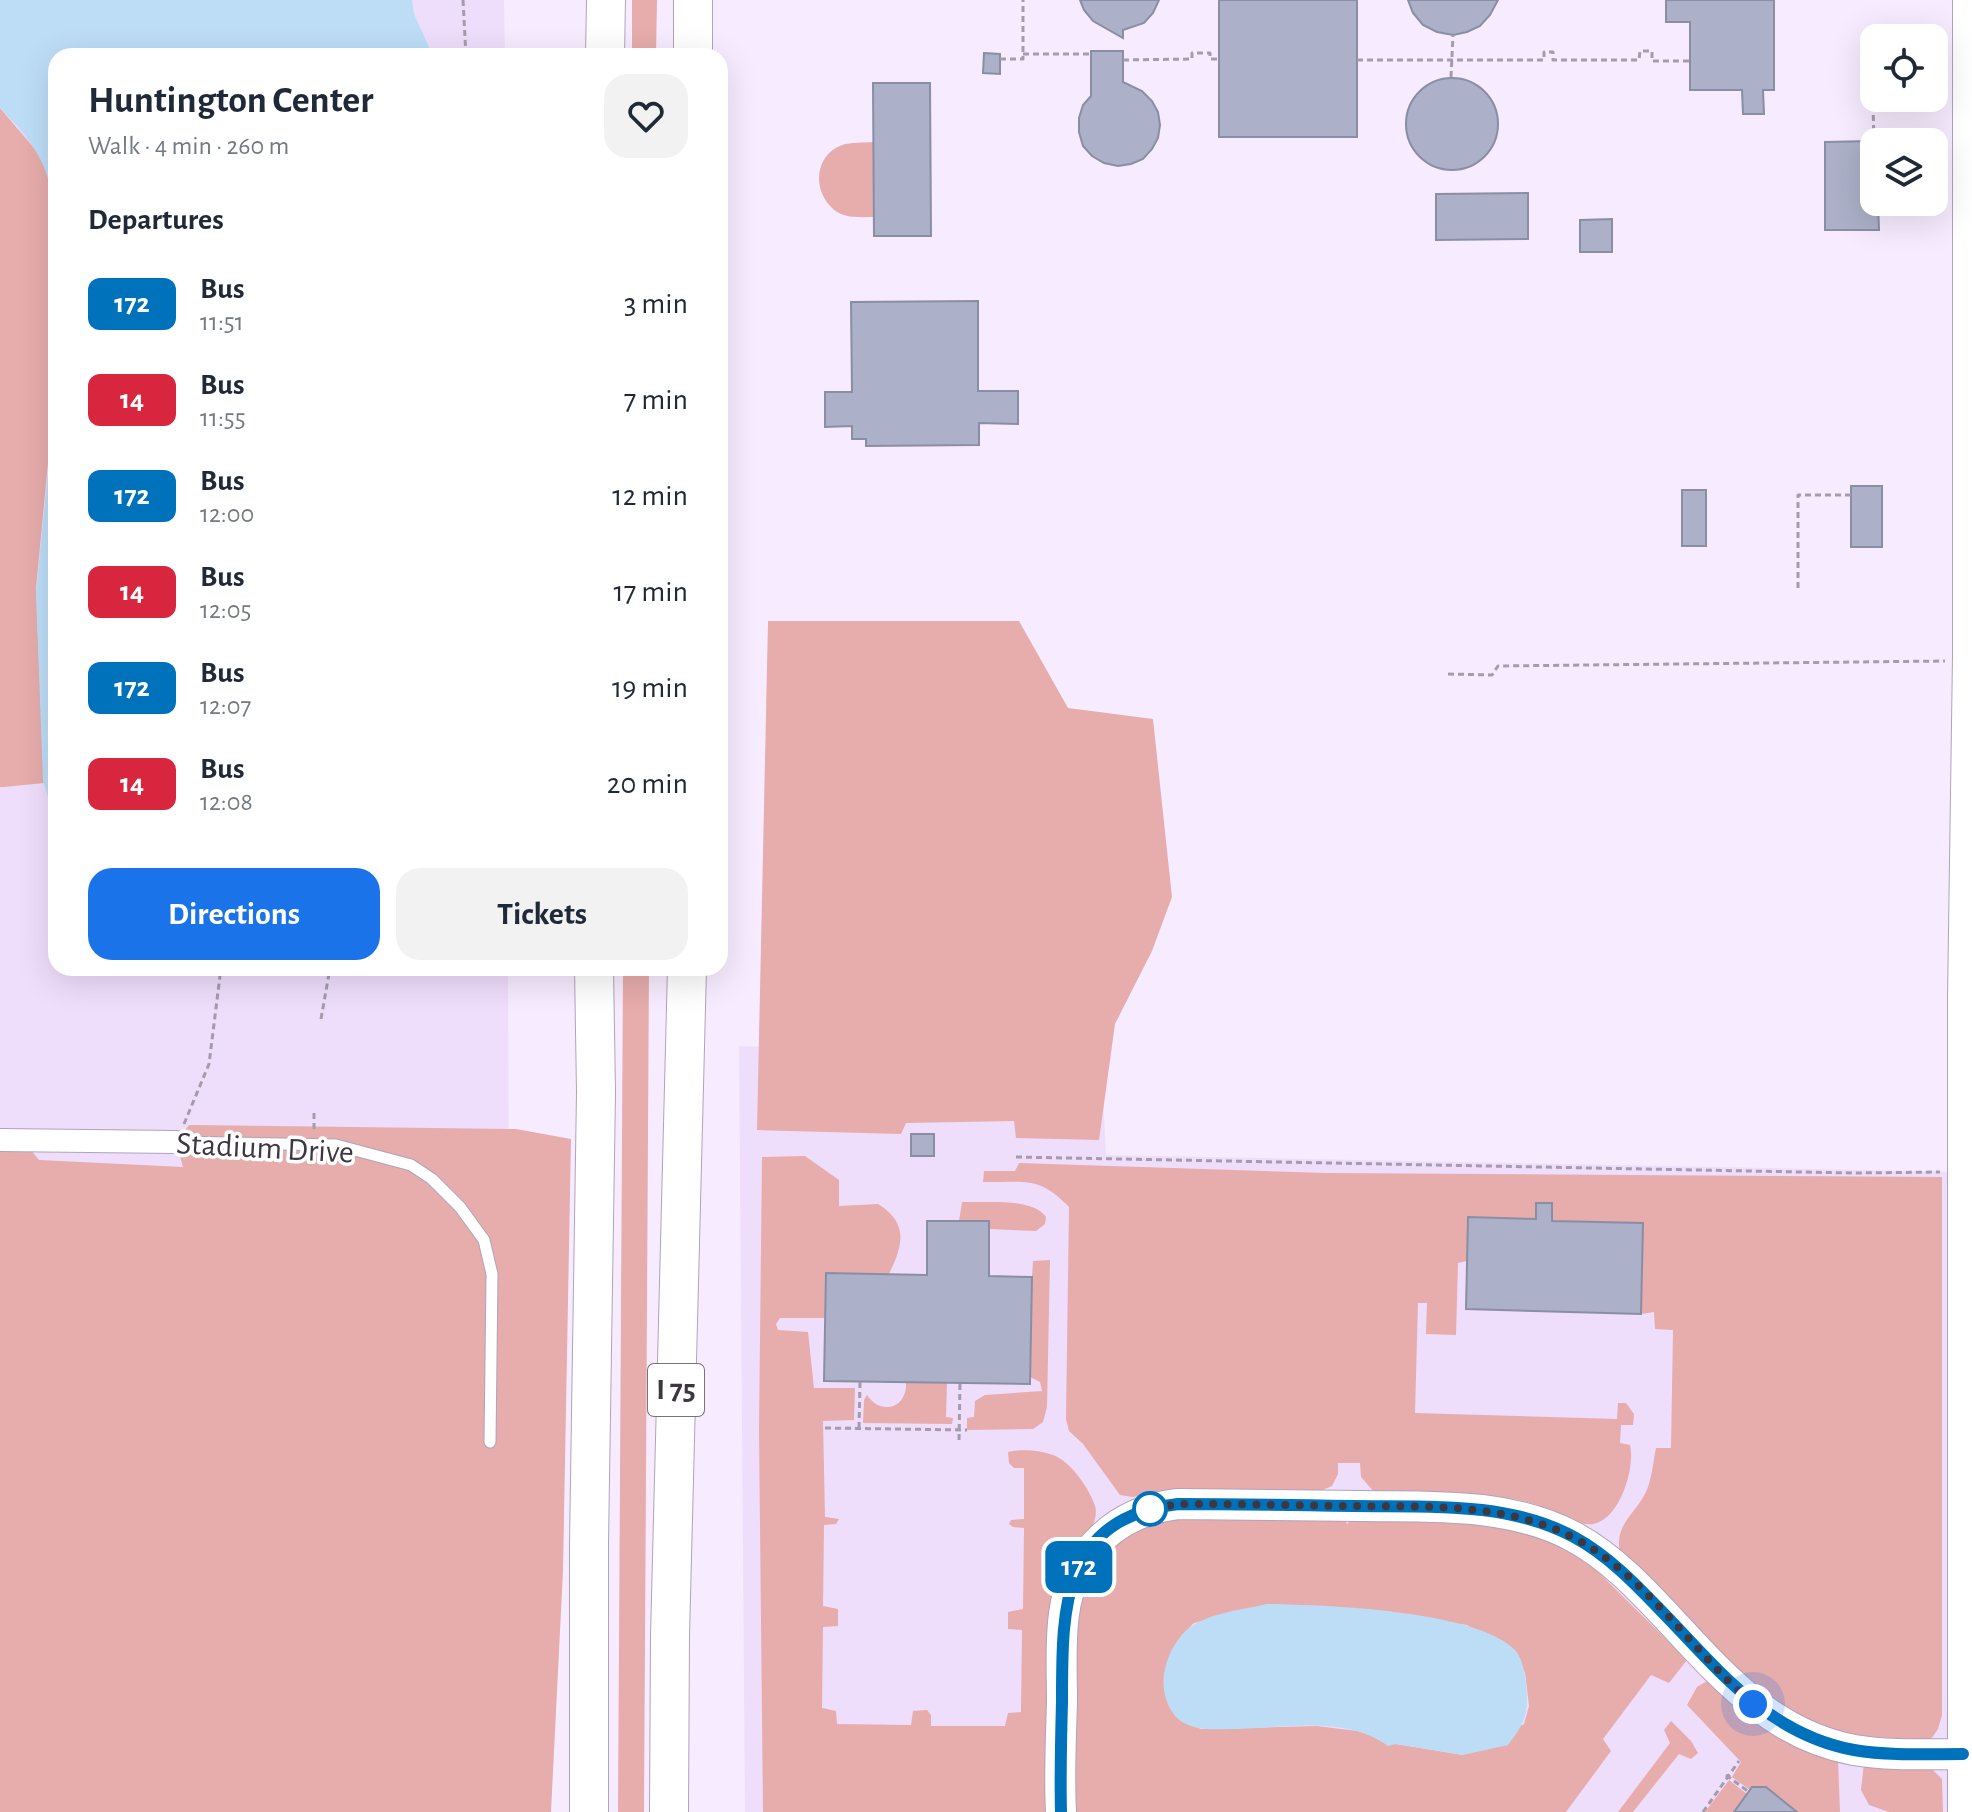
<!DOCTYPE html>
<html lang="en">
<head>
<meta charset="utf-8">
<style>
  body { margin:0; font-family:"Alegreya Sans",sans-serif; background:#f2f2f3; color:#1f2937; height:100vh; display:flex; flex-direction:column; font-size:30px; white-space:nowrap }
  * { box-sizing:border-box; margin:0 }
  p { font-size:26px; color:#747a83 }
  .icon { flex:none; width:44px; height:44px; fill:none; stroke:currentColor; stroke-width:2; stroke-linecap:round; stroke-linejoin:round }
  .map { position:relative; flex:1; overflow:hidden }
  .sheet { position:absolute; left:48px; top:48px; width:680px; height:928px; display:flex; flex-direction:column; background:#fff; border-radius:24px; box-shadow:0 8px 32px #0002 }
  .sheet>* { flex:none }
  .badge { padding:0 16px; border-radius:12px; font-size:28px; line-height:52px }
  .buttons { position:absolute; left:1860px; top:24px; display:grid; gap:16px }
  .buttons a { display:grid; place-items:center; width:88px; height:88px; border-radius:16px; background:#fff; box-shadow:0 8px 32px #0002; font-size:40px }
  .you { position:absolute; width:40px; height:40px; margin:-20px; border:6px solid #fff; border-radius:50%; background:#1a73e8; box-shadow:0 0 0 12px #1a73e833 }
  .map>.badge { position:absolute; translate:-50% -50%; box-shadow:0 0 0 4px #fff }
  h2 { padding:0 40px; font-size:30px; line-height:72px }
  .round { display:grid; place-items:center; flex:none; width:84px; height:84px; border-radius:24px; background:#f2f2f3 }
  .head { display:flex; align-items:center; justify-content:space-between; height:136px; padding:0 40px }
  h1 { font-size:38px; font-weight:700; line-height:60px }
  .cta { display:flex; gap:16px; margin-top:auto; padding:16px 40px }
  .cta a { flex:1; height:92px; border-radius:24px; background:#1a73e8; color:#fff; font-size:32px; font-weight:700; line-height:92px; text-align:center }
  .cta a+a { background:#f2f2f3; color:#1f2937 }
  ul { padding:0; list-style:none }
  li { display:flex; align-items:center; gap:24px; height:96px; padding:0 40px }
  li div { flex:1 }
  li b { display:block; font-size:30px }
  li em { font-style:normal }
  li .badge { min-width:88px; font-weight:700; text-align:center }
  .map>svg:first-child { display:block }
</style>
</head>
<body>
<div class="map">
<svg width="1972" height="1812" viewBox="0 0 1972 1812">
  <rect width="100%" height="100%" fill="#f7ecff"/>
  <path fill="#efddfc" d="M0,0h504l1,56h-449v912h452l2,506 -510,338z
    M739,1046l362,13 5,96 857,17 9,640h-1227z"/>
  <path fill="#e7acac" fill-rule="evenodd" d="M632,0h25l-1,56h-24z
    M0,108l46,54 10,41v176l-20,209 8,195 -40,4h-4z
    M874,142v75c-15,0 -31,2 -42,-9 -20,-19 -17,-53 10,-63 9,-3 22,-2 32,-3z
    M768,621h251l49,87 85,11 19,178 -20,54 -37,73 -16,116 -83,-2 -2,-17 -108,2 -5,11 -144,-4z
    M623,968h26l-5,844h-26z
    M189,1125l327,4 55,10 -8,432 -12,241h-551v-661l29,-3 10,12 144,7 -7,-25z
    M805,1156l34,24v26l39,-2c31,19 25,41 11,70l-63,-1 -1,45h-45l-4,6 2,6 30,2 6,56h41l-1,32 -31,1 2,96 14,2 -3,5 -12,1 -1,81 15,3v17l-15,1 -1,81 14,3 1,13 74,1 2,-14 14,-1 4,5v11h74l3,-13 13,-1 1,-82 -14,-1v-17l15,-3 1,-81 -11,-1 -4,-3 2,-4 13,-1v-51h-10l-5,-5 -1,-11c13,-3 32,-2 45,3 17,6 35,32 41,48 4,9 1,17 -2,25l-43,284h-286l-4,-382 3,-273z
    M1019,1163l307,10 616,4v538l-4,14 -7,10h-69l-41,-10 -38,-18 -35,-28 -128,-130c-6,-29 15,-38 26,-61 6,-13 7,-30 10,-44h15l2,-118 -18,-1 -1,-17 -13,2 2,-91 -91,-2v-18h-16v16l-68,-1 -1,43 -9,2 -2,72 -30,-1 1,-31h-9l-3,110 202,6 1,-16h8l8,11 -1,11h-12l-1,18 10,2c5,21 -8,65 -29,76 -18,11 -39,-8 -57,-14 -50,-18 -117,-13 -170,-15l-13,-15 -1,-14h-22v11l-6,12 -14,6 -143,-2 -42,7 -13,-2 -37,-51 -14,-13 -3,-12 3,-212c-31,-32 -44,-24 -86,-25l1,-11h31z
    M962,1202c22,1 71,-5 84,15l-1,7 -9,7 -47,-2v-8h-30z
    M1050,1260l-3,147 -4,15 -10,7 -66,1v-12l7,-1 1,-16 10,-6 57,-4 -2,-9 -10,-5 2,-100 1,-16z
    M906,1383h41l-1,34 7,1 -1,6 -89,-1 1,-23 3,-5c14,21 40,13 39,-12z
    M1201,1515l142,2 4,7 6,-6 150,3 81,37 103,102 -18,23 -18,-8 -48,64 8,12 -45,61h-492l2,-209 13,-36 26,-28 37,-20zM1268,1604l126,9 73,12 58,47 4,34 -5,18 -61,31 -67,-11 -30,-12 -49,-6 -116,3 -20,-8 -16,-50 7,-21 10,-15 12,-12z
    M1707,1681c39,37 77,67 131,79l2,52h-43l-47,-22 -18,-13 9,-15 -54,-57 10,-18z
    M1671,1721l20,20 7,12 -7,6 -12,-5 -46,58h-15l52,-69 -6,-13z
    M1864,1763l68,6 10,10 1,33h-54l-20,-7 -8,-15z
    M1729,1780l18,14 -13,18h-29z"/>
  <path fill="#bdddf7" d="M0,0h412l2,14 19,42h-377v277c-1,-54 8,-115 -12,-166 -10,-23 -27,-42 -44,-59z
    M56,393v430l-13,-42 -7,-189z
    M1268,1604c57,1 205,6 246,45 8,8 11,23 12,34 3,30 0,38 -18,62l-45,10 -67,-11 -8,2c-42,-31 -104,-18 -154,-17 -17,0 -37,3 -53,-8 -10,-7 -15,-19 -17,-31 -3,-19 6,-42 19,-56 19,-21 58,-24 85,-30z"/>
  <path fill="#acb0c8" stroke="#8a8ea5" stroke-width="2" d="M1080,0h79l-6,13 -9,10 -21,7v8l-30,-17 -9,-11z
    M1219,0h138v137h-138z
    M1408,0h90l-8,15 -10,11 -13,6 -14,3 -16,-3 -14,-7 -10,-12z
    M1666,0h108v90h-11l1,24h-21l-1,-24h-52v-68h-24z
    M1091,51h32v31l19,9 10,10 6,11 2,13 -2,13 -6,11 -9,10 -12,5 -13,2 -14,-3 -12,-7 -9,-10 -4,-14v-14l4,-13 8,-9z
    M984,53l16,1v20l-17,-1z
    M1406 124a46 46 0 1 1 92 0a46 46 0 1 1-92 0Z
    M873,83h57l1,153h-57z
    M1871,141l1,59 6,2 1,28h-54v-88z
    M1528,193v46l-92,1v-46z
    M1612,219v33h-32v-32z
    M978,301v90h40v33l-39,-1v22l-113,1v-7h-14v-13l-27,1v-35h27l-1,-90z
    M1851,486h31v61h-31z
    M1682,490h24v56h-24z
    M911,1134h23v22h-23z
    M1536,1203h16v18l91,2 -2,91 -175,-5 2,-92 68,2z
    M927,1221h62v55l43,1 -2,107 -206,-3 2,-108 101,2z
    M1752,1787h14l31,25h-63z"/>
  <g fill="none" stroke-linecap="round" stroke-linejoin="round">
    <g stroke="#b0a3b9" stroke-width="13">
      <path id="lane" d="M176,1142l160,3 75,20 21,14 28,28 24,33 8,34 -2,168"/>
    </g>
    <g stroke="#b0a3b9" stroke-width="24">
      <path id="street" d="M0,1140l176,2"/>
    </g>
    <g stroke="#b0a3b9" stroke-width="32">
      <path id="secondary" d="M1061,1812c-2,-37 0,-74 1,-111 0,-29 -2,-59 2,-87 8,-62 53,-103 114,-110 60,1 121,1 182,2 71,1 149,-4 214,31 37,20 67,52 96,83 53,57 103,115 184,130 35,6 73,4 109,4
        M1963,1812v-813l5,-343v-656"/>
    </g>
    <g stroke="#b0a3b9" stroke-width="40">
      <path id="highway" d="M605,56l1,-56
        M693,56v-56
        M589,1812v-268l7,-452 -2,-124
        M669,1812l1,-176 17,-668"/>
    </g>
    <path stroke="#a49caa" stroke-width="3" stroke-dasharray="6 4" stroke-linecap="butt" d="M463,0l3,56
      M1023,54h68
      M1000,59h23v-59
      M1123,60l69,-1v-6h18v6h9
      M1357,60h187v-8h9v8h86l1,-9h12v10h38
      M1451,77l2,-42
      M1873,105l1,37
      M1798,588v-93h53
      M1448,674l44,1 6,-9 447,-5
      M321,1019l9,-51
      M184,1124l25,-60 12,-96
      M314,1129v-17
      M1016,1157l838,16 86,-1
      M825,1428l142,2
      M859,1428l1,-46
      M959,1440l1,-57
      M1726,1775l23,17
      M1703,1812l36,-51"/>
    <use href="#lane" stroke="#fff" stroke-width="11"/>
    <use href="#street" stroke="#fff" stroke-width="22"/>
    <use href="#secondary" stroke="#fff" stroke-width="30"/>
    <use href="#highway" stroke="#fff" stroke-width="38"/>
  </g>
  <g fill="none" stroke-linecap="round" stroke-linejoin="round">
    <g stroke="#fff" stroke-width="18">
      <path id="line" d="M1061,1812c-1,-37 0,-74 1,-111 0,-93 -1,-183 116,-197 58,0 117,1 176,2 73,1 153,-5 220,31 37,20 66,52 96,83 54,57 103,115 184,130 35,6 73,4 109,4"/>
    </g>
    <use href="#line" stroke="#0072bc" stroke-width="12"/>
    <path stroke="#3d3740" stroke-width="8" stroke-dasharray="0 14.4" d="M1150,1509l-11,3 39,-8c57,0 114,1 170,2 85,1 175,-5 248,45 60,41 102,105 157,153"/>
  </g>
  <circle fill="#fff" stroke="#0072bc" stroke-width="4" cx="1150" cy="1509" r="16"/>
  <g text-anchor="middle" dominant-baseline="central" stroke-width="7" stroke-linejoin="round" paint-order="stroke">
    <rect fill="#fff" stroke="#777379" stroke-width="2" x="648" y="1364" width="56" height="52" rx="6"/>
    <g font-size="30" font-weight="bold" fill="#3d3740">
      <text x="676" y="1390">I 75</text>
    </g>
    <g font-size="32" fill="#3d3740" stroke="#fff">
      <text transform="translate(265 1148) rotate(3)">Stadium Drive</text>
    </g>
  </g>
</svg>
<div class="buttons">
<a><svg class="icon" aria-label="locate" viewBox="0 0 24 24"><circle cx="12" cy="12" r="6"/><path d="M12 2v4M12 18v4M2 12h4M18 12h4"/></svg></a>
<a><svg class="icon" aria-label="layers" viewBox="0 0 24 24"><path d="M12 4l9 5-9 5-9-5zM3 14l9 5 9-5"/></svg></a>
</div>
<div class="you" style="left:1753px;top:1704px"></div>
<b class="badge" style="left:1079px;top:1567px;background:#0072bc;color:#fff">172</b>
<section class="sheet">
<div class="head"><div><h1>Huntington Center</h1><p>Walk · 4 min · 260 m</p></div><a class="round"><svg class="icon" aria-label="heart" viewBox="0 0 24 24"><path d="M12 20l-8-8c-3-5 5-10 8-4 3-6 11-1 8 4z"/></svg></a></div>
<h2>Departures</h2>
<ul>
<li><span class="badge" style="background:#0072bc;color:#fff">172</span><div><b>Bus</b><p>11:51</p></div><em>3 min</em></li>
<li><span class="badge" style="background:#d7263d;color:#fff">14</span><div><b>Bus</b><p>11:55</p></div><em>7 min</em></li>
<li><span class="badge" style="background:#0072bc;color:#fff">172</span><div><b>Bus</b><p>12:00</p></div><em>12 min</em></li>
<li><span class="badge" style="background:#d7263d;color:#fff">14</span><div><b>Bus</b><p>12:05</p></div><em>17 min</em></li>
<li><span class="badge" style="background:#0072bc;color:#fff">172</span><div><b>Bus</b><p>12:07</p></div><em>19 min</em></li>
<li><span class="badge" style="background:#d7263d;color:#fff">14</span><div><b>Bus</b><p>12:08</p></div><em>20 min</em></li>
</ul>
<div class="cta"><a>Directions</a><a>Tickets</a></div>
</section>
</div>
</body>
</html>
